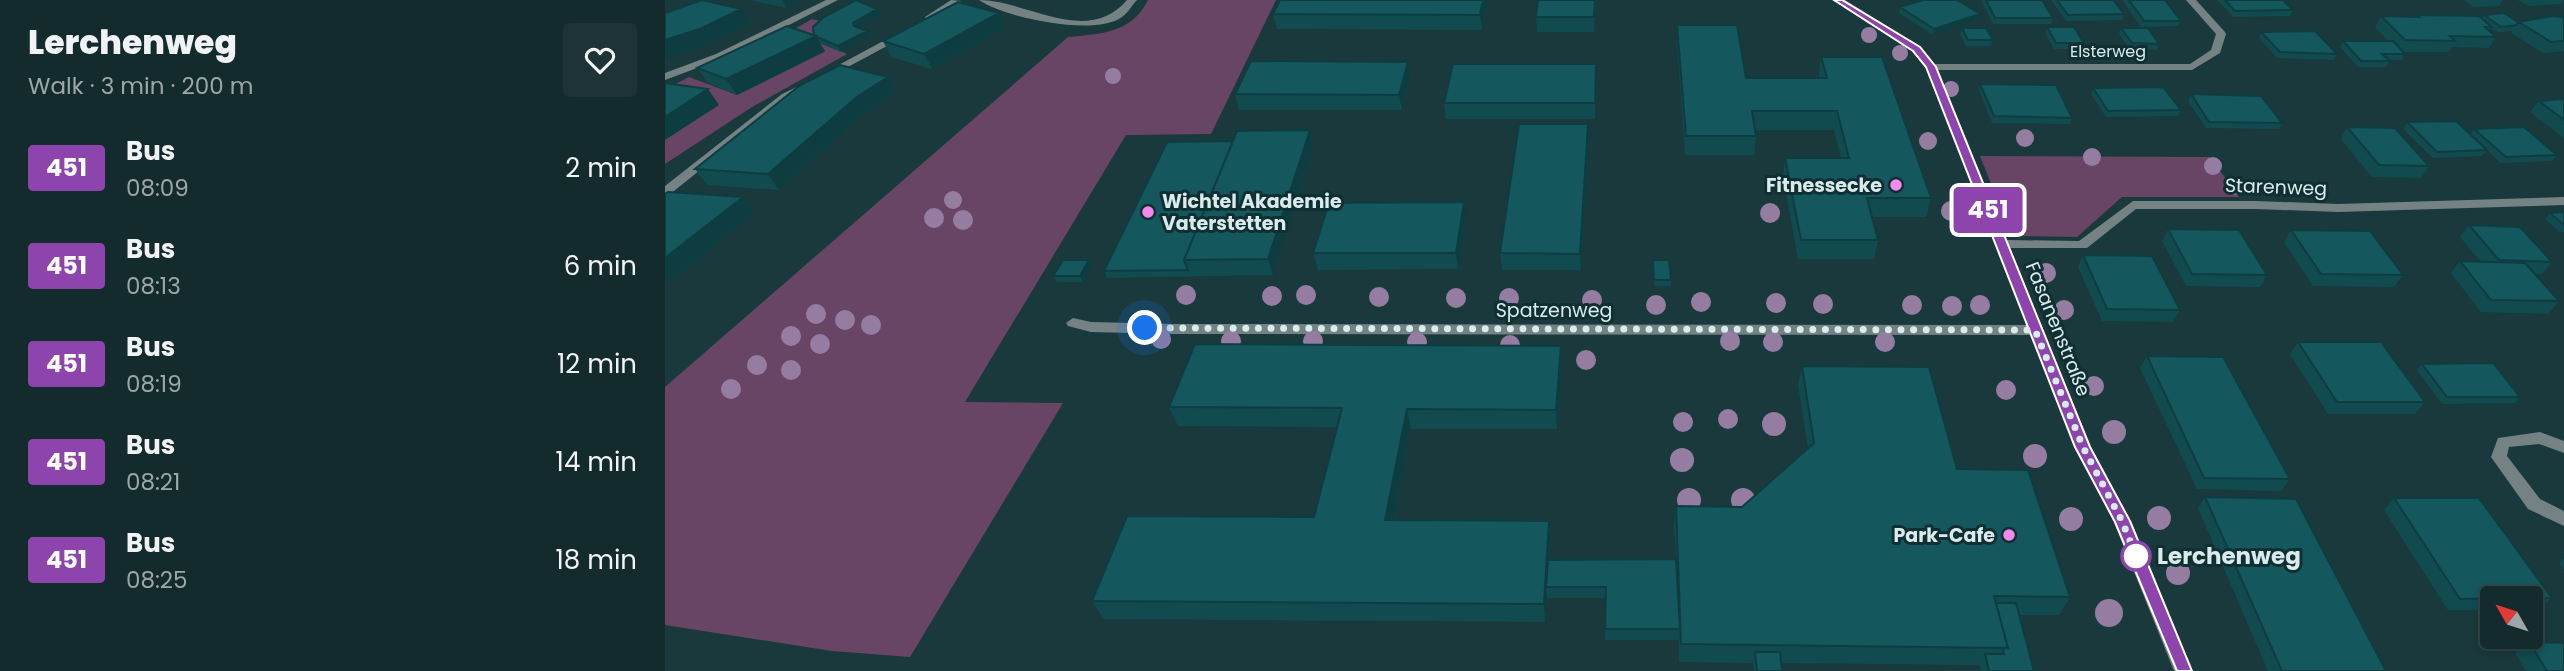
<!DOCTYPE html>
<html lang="en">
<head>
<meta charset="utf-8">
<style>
  body { margin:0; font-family:Poppins,sans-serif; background:#1d3335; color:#f1f3f6; height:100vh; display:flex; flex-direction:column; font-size:26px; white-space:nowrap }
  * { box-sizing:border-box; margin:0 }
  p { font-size:23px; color:#9da7aa }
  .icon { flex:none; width:38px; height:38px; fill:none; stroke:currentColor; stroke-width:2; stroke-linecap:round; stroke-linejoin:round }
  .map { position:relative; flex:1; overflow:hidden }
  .panel { display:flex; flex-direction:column; background:#142b2d; width:665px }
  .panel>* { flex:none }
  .badge { padding:0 14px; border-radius:5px; font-size:24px; line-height:46px }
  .needle { width:46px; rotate:309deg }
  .controls { position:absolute; left:1815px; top:586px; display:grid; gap:14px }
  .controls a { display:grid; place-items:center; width:63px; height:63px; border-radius:7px; background:#142b2d; box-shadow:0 4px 10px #0003,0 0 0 2px #334749; font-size:35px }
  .you { position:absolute; width:35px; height:35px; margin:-18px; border:5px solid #fff; border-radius:50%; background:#1a73e8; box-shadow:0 0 0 10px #1a73e833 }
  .map>.badge { position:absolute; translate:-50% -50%; box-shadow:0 0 0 4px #fff }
  .round { display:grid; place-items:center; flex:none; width:74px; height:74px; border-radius:7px; background:#1d3335 }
  .overview { display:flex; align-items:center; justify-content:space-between; height:119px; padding:0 28px }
  h1 { font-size:33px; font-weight:800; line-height:52px }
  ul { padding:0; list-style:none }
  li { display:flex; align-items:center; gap:21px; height:98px; padding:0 28px }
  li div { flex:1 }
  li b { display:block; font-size:26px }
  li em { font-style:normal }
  li .badge { min-width:77px; font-weight:700; text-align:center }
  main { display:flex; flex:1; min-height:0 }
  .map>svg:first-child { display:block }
</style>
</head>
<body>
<main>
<section class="panel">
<div class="overview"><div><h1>Lerchenweg</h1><p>Walk · 3 min · 200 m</p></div><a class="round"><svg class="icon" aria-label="heart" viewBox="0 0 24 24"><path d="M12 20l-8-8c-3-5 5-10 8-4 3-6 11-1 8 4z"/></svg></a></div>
<ul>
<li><span class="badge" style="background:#8e44ad;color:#fff">451</span><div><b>Bus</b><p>08:09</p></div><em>2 min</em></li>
<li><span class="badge" style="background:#8e44ad;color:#fff">451</span><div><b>Bus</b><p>08:13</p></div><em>6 min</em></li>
<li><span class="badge" style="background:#8e44ad;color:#fff">451</span><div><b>Bus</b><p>08:19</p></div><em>12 min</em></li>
<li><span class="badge" style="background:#8e44ad;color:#fff">451</span><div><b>Bus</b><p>08:21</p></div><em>14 min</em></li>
<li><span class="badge" style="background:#8e44ad;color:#fff">451</span><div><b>Bus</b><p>08:25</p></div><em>18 min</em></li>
</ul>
</section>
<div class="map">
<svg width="1899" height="671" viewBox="0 0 1899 671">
  <rect width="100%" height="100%" fill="#1a393c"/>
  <path fill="#684565" d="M483,0h128l-65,134 -85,1 -161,267 98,1 -153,254 -78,-6 -167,-26v-238l403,-350c33,-3 64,-4 80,-37z
    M147,19l16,4 -11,18 30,13 -95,53 -87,57v-24l9,-55 15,-8 48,18 87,-43 -42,-16z
    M1315,156l230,1 29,40h-117l-45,40 -65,-1z"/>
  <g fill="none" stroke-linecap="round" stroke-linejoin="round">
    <path fill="#748283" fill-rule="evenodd" d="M161,0h12l-114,58 -59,22v-7l51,-19z
      M286,0l10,1 -30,20h-6v-4z
      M314,0c48,0 108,47 148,0h10c-5,5 -9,13 -15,17 -27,20 -117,1 -143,-17z
      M1168,0h12l76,47 13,17h256l21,-14 5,-16 -30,-34h10l29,32 1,2 -6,19 -28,17h-255l70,170 72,1 54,-40h122l83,3 226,-7v8l-226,7 -83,-3h-119l-49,39h-77l81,199 39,74 62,150h-18l-60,-149 -39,-75 -44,-112 -859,-1 -81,-2 -23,-6 -2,-3 7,-5 18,4 81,2 855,1 -101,-258 -13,-16z
      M233,33l5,3 -1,2 -71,38 -4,1 -5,-3z
      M138,84l5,3 -1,2 -17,9 -121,97 -4,1v-10l117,-92z
      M1875,432l24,9v12l-25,-9 -30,3 -2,9 33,43 24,12v15l-36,-17 -37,-52 7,-19z"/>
  </g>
  <g fill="#947da0">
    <circle cx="1204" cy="35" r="8"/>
    <circle cx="1235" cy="53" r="8"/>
    <circle cx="448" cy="76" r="8"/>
    <circle cx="1286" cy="89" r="8"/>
    <circle cx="1360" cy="138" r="9"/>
    <circle cx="1263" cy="141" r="9"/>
    <circle cx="1427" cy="157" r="9"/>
    <circle cx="1548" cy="166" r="9"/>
    <circle cx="1569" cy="186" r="9"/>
    <circle cx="288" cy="200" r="9"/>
    <circle cx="1286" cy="211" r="10"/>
    <circle cx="1105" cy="213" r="10"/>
    <circle cx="269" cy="218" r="10"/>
    <circle cx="298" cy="220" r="10"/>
    <circle cx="1381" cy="273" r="10"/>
    <circle cx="521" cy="295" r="10"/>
    <circle cx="641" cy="295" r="10"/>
    <circle cx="607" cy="296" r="10"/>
    <circle cx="714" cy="297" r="10"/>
    <circle cx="791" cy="298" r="10"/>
    <circle cx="844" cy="298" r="10"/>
    <circle cx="927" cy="300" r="10"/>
    <circle cx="1036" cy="302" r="10"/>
    <circle cx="1111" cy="303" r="10"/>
    <circle cx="1158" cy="304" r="10"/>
    <circle cx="991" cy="305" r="10"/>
    <circle cx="1247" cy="305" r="10"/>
    <circle cx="1315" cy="305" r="10"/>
    <circle cx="1287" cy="306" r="10"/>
    <circle cx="1399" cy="310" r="10"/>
    <circle cx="151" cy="314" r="10"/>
    <circle cx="180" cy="320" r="10"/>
    <circle cx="206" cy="325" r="10"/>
    <circle cx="126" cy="336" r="10"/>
    <circle cx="496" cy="339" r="10"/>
    <circle cx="566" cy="341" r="10"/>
    <circle cx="648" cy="341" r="10"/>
    <circle cx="1065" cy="341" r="10"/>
    <circle cx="752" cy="342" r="10"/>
    <circle cx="1108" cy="342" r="10"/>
    <circle cx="1220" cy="342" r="10"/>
    <circle cx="155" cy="344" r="10"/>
    <circle cx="845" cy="345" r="10"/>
    <circle cx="921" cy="360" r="10"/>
    <circle cx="92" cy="365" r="10"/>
    <circle cx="126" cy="370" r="10"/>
    <circle cx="1429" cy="386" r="10"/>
    <circle cx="66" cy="389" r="10"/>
    <circle cx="1341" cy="390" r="10"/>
    <circle cx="1063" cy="419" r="10"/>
    <circle cx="1018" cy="422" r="10"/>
    <circle cx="1109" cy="424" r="12"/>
    <circle cx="1449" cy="432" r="12"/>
    <circle cx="1370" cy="456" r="12"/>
    <circle cx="1017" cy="460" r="12"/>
    <circle cx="1024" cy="500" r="12"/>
    <circle cx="1078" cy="500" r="12"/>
    <circle cx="1494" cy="518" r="12"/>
    <circle cx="1406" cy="519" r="12"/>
    <circle cx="1513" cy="573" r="12"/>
    <circle cx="1444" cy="613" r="14"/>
  </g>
  <path fill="#114b50" d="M84,0h53l-15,8z
    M615,0h207v2l-5,28 -205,-1 -4,-15z
    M873,0h58l-2,32h-57l-1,-15z
    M1316,0h61l11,18 -2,6h-58z
    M1386,0h62l11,14 -2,6 -56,1z
    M1457,0h43l16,21 -3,5 -37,1z
    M1552,0h66l10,10 -3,6 -57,1z
    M1799,0h39l-4,6 -26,1z
    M1853,0h46l-3,4 -33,2z
    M1235,7l79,12 -46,16 -34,-22z
    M212,9l3,6 -22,13 12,8 -29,16 -22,-9 6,8 -88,44 -29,-12 -11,-15 117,-32z
    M334,13l6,15 -73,41 -41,-12 -8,-16z
    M1752,15l65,4 2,-4 34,7 46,-5v34l-21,2 -32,-20 2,-2 -15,1 -7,-4 -2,3 7,6 -7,11 -37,-1 -4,5h-45l2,2 -3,6h-13l1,1 -4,6h-28l-18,-20 3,-6h45l-13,-14 6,-11 34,1z
    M1012,25l69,53h73v-3l2,-18 110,141 -5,19h-54l6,23 -4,19h-76l-15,-82 2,-19h56l-7,-28h-79l1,6 -2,19h-69l-8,-112z
    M1382,27l37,16 -2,6h-28l-9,-16z
    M1297,28l31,12 -2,6h-25l-6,-12z
    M1456,28l38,16 -2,6 -27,-1 -11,-15z
    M1596,32l76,22 -3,6 -57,-2 -18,-20z
    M743,62l3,15 -9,33h-163l-4,-16z
    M931,79l-1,40h-149l-2,-16z
    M1315,84l92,34 -2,6 -78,-1 -13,-33z
    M1428,88l88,22 -3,6 -72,1 -15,-23z
    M232,92l-30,19 -88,79 -72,-5 -12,-16z
    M1526,94l91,29 -3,6 -73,-1 -18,-27z
    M1899,99v39l-34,-26 9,-11z
    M1742,122l63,13 4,-6 83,26 -5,6 -51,2 -25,-23 11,10 -5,6 -49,2 -30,-29z
    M1682,127l82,39 -8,12 -49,-1 -31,-38z
    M924,140l-8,130h-79l-2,-17z
    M649,146l-41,129 -166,3 -3,-7z
    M1899,212v20h-4l-15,-13 5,-6z
    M801,219l-8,50 -140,1 -5,-17z
    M1804,225l83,37 -10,12h-8l25,27 -11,13 -67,-2 -30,-39 9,-12h20l-20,-24z
    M1503,229l99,46 -7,12 -74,-1 -24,-45z
    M1626,230l112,45 -9,12 -81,-1 -29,-44z
    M1418,255l97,55 -7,12 -71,-1 -24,-54z
    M424,260l3,7 -9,15h-26l-4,-6z
    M988,266l18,14v6h-17z
    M1633,342l127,60 -10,12h-87l-38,-60z
    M896,346l1,19 -5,64h-146l-17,91 155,1 1,19 -1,20 127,-1 -2,-34 2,-19 66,1 66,-59 -10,-63 4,-19 155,103 113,128 -11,18h-40l15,56h-53l-2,-6 -198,-2 1,8h-28l-1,-8 -74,-1v-22h-74l1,-42h-59v-1l-2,25 -441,-3 -12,-18 222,-84 23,-90 -159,-1 -9,-19z
    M1482,356l143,123 -9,12 -84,-2 -57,-121z
    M1757,364l98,33 -5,6 -73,1 -25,-34z
    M1540,497l181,174h-118l-70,-163z
    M1729,498l158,100 -14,12h-7v-12h-39v12h-44l-64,-100z
    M1899,558v12l-5,-7z
    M1864,642l35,29h-38l-11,-18z"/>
  <path fill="#0e3d41" d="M117,0h20l-15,8z
    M818,0h4v2l-5,28 -2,-15z
    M76,9l10,15 -39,19 -47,16v-19z
    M212,9l3,6 -24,14 1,3 -4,-9z
    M334,13l6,15 -73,41 -8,-15z
    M1315,14l-1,5 -46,16 1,-6z
    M202,31l3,5 -29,16 -3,-6z
    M151,36l9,15 -88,44 -11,-16z
    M743,62l3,15 -9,33 -3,-15z
    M223,77l9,15 -30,19 -88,79 -11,-16 90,-78z
    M43,89l11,16 -54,35v-23z
    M923,124l1,16 -8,130 -1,-16z
    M645,130l4,16 -41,129 -5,-16z
    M78,197l12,16 -75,61 -15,9v-25z
    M799,202l2,17 -8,50 -2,-16z
    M424,260l3,7 -9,15 -3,-6z
    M896,346l1,19 -5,64 -1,-19z
    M742,409l4,20 -21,110 -5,-19z
    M884,521l1,19 -3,47h-1l1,10 -2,25 -1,-18z"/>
  <path fill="#14575d" stroke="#0e3d41" stroke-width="2" d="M37,0l39,9 -39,19 -37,12v-27z
    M191,0l21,9 -24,14 1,3 13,5 -29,15 -24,-10 -1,-9 11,-10z
    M615,0h203l-3,15 -207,-1z
    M873,0h57l-1,17h-58z
    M1258,0h34l23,14 -46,15 -34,-22z
    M1321,0h56l11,18h-58z
    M1392,0h56l11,14 -56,1z
    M1464,0h36l16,21h-37z
    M1560,0h58l10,10 -58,1z
    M293,2l41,11 -75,41 -41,-13z
    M1839,13l14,9 -1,3 -16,2 -17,-12z
    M1752,15l62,1 13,11h-7l11,10 -46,-1 5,5 -50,-1 -24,-24 38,1z
    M1887,16l12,1v24l-13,1 -32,-20z
    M1012,25h60l9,53h81l-6,-21h61l49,141h-64l11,42h-77l-16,-82h64l-12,-47h-85l4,25h-70z
    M122,26l29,10 -90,43 -29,-11z
    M1382,27h27l10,16h-28z
    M1297,28h24l7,12h-25z
    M1456,28h27l11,16 -27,-1z
    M1650,31l22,23 -57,-2 -19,-20z
    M1678,41h50l12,13h-23l8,7h-29z
    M586,61l157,1 -9,33 -164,-1z
    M788,64h143l-1,39h-151z
    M175,65l48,12 -30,19 -90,78 -73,-5 104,-83z
    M0,83l43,6 -43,28z
    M1315,84l76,1 16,33 -78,-2z
    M1498,87l18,23 -73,1 -15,-23z
    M1526,94l70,2 21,27 -73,-1z
    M1899,99v21l-25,-19z
    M1791,121l31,29 -50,2 -30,-30z
    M854,124h69l-8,130 -80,-1z
    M1682,127l48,1 34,38 -50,-1z
    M1859,127l33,28 -51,2 -32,-28z
    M645,130l-42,129 -84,1 53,-129z
    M568,141l-49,119 4,10 -84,1 63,-129z
    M3,192l75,5 -78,61v-64z
    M799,202l-8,51h-143l16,-50z
    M1899,212v13l-14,-12z
    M1804,225l51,2 32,35 -53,-2z
    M1503,229l71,1 28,45 -75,-1z
    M1626,230l79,1 33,44 -82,-1z
    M1418,255l69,1 28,54 -73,-1z
    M398,260h26l-9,16h-27z
    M988,260h16l2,20h-17z
    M1795,261l65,2 34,38 -68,-1z
    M1633,342h83l44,60h-88z
    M530,344l366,2 -5,64 -149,-1 -22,111 164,1 -5,83 -452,-3 35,-85 187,1 28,-109 -173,-1z
    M1482,356l76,1 67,122 -86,-1z
    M1828,363l27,34h-73l-25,-33z
    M1137,366l127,1 28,102 71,1 42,127 -76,-1 14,52 -327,-4 -5,-138 66,1 72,-64z
    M1540,497l91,2 90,172h-104z
    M1729,498h85l73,100 -92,1z
    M1011,559l4,70h-75l1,-42h-60l2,-27z
    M1331,603h20l18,68h-45l-4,-17h19l-1,-6h5z
    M1864,642l35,1v28h-17z
    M1090,652h25l2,19h-25z"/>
  <path fill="#8e44ad" stroke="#fff" stroke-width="2" d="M1169,0h8l78,47 16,20 154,380 40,74 62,150h-15l-62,-149 -40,-75 -149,-380 -13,-16z"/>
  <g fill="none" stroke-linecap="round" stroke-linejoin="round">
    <path stroke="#daebed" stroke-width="7" stroke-dasharray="0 12.6" d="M480,328l890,2 48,117 39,74 14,35"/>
  </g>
  <g fill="#f589ef" stroke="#102f32" stroke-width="2.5">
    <circle cx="1231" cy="185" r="7"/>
    <circle cx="483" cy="212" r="7"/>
    <circle cx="1344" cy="535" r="7"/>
  </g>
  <circle fill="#fff" stroke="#8e44ad" stroke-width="3.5" cx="1471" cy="556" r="14"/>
  <g text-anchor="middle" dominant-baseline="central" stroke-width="6" stroke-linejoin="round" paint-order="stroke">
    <g font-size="16" fill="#daebed" stroke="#102f32">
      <text x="1443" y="51">Elsterweg</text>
    </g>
    <g font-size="19" font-weight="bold" fill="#daebed" stroke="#102f32" text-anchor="end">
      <text x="1217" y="185">Fitnessecke</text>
      <text x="497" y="201" text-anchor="start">Wichtel Akademie<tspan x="497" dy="22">Vaterstetten</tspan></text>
      <text x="1330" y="535">Park-Cafe</text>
    </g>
    <g font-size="19" fill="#daebed" stroke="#102f32">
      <text transform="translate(1611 187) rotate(2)">Starenweg</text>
      <text x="889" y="310">Spatzenweg</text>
      <text transform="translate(1393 329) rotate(68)">Fasanenstraße</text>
    </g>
    <g font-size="23" font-weight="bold" fill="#daebed" stroke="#102f32" text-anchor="start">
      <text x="1492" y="556">Lerchenweg</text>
    </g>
  </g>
</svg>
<div class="controls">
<a><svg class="needle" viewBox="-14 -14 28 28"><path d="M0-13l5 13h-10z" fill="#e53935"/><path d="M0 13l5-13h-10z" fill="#9da7aa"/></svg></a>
</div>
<div class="you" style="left:480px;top:328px"></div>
<b class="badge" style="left:1323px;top:210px;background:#8e44ad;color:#fff">451</b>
</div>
</main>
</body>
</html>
